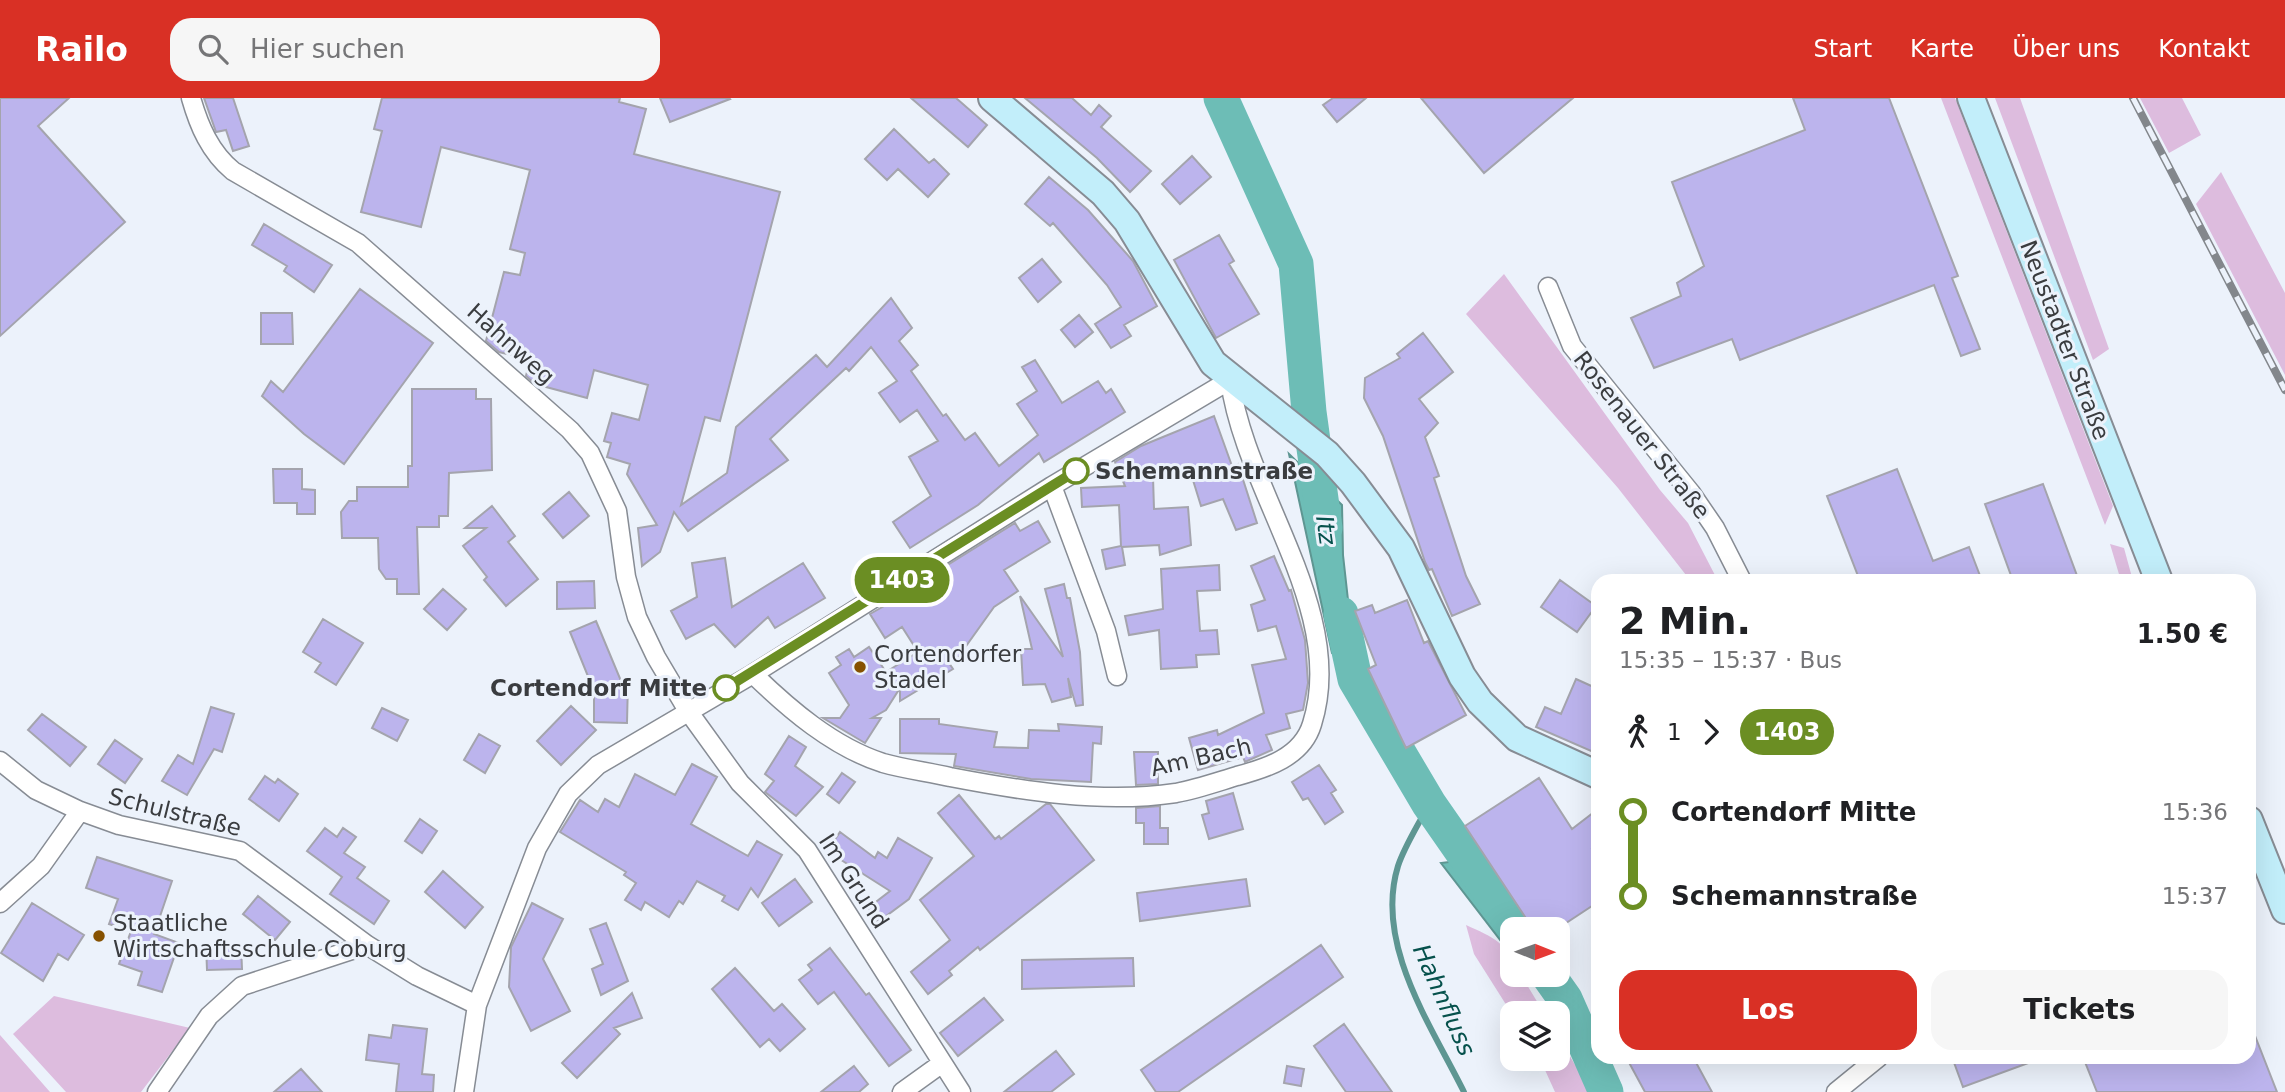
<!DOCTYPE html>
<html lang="de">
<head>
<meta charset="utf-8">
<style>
  body { margin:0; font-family:"DejaVu Sans",sans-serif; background:#f6f6f6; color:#202124; height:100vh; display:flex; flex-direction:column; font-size:26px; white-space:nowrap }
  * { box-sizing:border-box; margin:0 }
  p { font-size:23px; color:#757577 }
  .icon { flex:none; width:38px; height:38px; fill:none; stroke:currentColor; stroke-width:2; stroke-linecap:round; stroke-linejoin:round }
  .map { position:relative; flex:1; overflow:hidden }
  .panel { position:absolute; left:1591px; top:476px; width:665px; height:490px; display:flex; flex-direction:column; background:#fff; border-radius:21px; box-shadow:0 7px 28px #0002 }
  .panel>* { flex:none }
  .badge { padding:0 14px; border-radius:23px; font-size:24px; line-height:46px }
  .needle { width:46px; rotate:91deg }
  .buttons { position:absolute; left:1500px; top:819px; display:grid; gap:14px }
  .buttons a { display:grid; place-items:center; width:70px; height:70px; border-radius:14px; background:#fff; box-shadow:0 7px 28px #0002; font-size:35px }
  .map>.badge { position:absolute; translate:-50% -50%; box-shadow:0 0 0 4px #fff }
  .legs { display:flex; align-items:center; gap:10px; height:77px; padding:0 28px; font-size:23px }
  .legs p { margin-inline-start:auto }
  .headline { display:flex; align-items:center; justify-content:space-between; height:119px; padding:0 28px }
  h1 { font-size:38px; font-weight:700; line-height:52px }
  .cta { display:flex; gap:14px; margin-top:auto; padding:14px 28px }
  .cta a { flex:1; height:80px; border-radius:21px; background:#d93025; color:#fff; font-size:28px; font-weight:700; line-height:80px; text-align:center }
  .cta a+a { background:#f6f6f6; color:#202124 }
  ul { padding:0 28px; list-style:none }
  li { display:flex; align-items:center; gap:24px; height:84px; font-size:26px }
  li i { display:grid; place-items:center; width:10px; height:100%; margin:0 9px; background:currentColor }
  li i::after { content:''; width:18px; height:18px; margin:-9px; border:5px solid; border-radius:50%; background:#fff }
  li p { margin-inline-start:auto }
  li:first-child i { background:linear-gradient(#0000 50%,currentColor 0) }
  li:last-child i { background:linear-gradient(currentColor 50%,#0000 0) }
  header { display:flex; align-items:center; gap:42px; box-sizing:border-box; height:98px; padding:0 35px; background:#d93025; color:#fff }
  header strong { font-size:33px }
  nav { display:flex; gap:38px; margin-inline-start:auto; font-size:24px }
  .search { width:490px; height:63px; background:#f6f6f6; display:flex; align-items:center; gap:18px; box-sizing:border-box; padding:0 24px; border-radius:21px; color:#757577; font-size:26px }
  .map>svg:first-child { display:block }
</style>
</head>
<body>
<header>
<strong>Railo</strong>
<div class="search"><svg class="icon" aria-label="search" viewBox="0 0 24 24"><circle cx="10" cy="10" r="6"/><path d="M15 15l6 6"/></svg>Hier suchen</div>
<nav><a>Start</a><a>Karte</a><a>Über uns</a><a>Kontakt</a></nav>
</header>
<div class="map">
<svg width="2285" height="994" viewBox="0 0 2285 994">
  <rect width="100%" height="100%" fill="#ecf2fb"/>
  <path fill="#ddbcde" d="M1941,0h14l158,408 -8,19z
    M1995,0h25l89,251 -16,11z
    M2140,0h42l19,37 -32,18z
    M2221,74l64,121v82l-89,-171z
    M1504,176l156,216 28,33 30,58h-31l-1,-6 -68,-87 -152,-174z
    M2110,446l14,4 9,33h-12z
    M1466,827c26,12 46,18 46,50h9l23,38 -32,1 -38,-60z
    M54,898l136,32 -49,64h-75l-53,-58z
    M0,937l50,57h-50z
    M1558,938l33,56h-36l-15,-33h18z"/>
  <path fill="#6dbdb6" stroke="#5e9692" stroke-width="2" d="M1289,356l53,51 1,50 11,99 7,11 -29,-12z
    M1473,761l55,70h-16v9l-11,3 -60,-78z"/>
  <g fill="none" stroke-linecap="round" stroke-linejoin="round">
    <path stroke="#5e9692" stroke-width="6" d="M1429,706c-10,20 -24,41 -31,62 -24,78 33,159 66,226"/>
    <path stroke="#6dbdb6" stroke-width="35" d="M1221,0l75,166 13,148 16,116
      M1341,516l14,65 74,125 87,125
      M1548,877l17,24 41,93"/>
  </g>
  <path fill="#bcb4ed" stroke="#a4a4ad" stroke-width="2" d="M0,0h69l-31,28 87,96 -125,114z
    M204,0h29l16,48 -16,5 -7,-21 -10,2z
    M382,0h238l-1,4 27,7 -12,45 146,38 -60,229 -15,-4 -24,88 46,-32 9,-46 80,-72 11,12 64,-69 21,30 -13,13 19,24 -7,6 32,45 3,-2 19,26 10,-7 24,33 39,-31 -21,-31 20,-13 -15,-24 13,-7 27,43 36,-22 8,12 5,-4 14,23 -81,50 -5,-9 -61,52 -68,43 -17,-26 38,-26 -22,-39 29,-16 -21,-31 -17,12 -21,-29 18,-12 -26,-34 -22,24 -3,-3 -76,71 18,21 -100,71 -14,-19 -14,40 -18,14 -4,-38 19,-3 -30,-51 3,-10 -23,-7 4,-14 -7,-2 8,-28 27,7 9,-35 -54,-15 -7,28 -52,-14 -9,-8 4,-16 -31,-8 -13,-11 18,-69 16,3 5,-22 -15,-4 20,-79 -89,-23 -20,80 -60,-15 21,-81 -8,-2z
    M660,0h69l1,1 -60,23z
    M911,0h45l31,27 -19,22z
    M1025,0h47l19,17 8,-10 12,11 -10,11 50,44 -21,21 -33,-34z
    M1333,0h33l-29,24 -14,-17z
    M1421,0h152l-89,75z
    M1793,0h96l69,178 -6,2 28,71 -19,7 -27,-71 -194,75 -8,-21 -78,29 -23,-50 50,-22 -4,-13 27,-17 -32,-84 133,-52z
    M894,31l35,34 5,-4 15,15 -21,23 -30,-28 -11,11 -22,-21z
    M1192,58l19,21 -31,27 -18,-20z
    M1049,79l39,33 45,51 24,45 -33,19 7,11 -20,12 -16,-24 26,-17 -14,-22 -54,-62 -3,3 -25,-22z
    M264,126l68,41 -18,27 -30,-21 3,-5 -35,-21z
    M1219,137l15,26 -5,3 30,50 -43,24 -42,-78z
    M1042,161l19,23 -23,20 -19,-24z
    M360,191l73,54 -89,121 -40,-30 -42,-38 9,-15 12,11z
    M261,215h31l1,31h-32z
    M1079,217l14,17 -18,15 -14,-17z
    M1423,235l30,39 -34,27 19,24 -13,14 14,39 -5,2 32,98 14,28 -28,12 -20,-47 -3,1 -4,-8 -42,-126 -19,-38 1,-20 35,-20 -3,-4z
    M412,291h64v10h15l1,71 -43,3 -1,43h-9v11h-22l2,67h-22v-15h-11l-7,-10 -1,-31h-36l-1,-26 8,-11h8v-14h51v-21h4z
    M1214,318l18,50 6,-2 19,59 -21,7 -13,-31 -22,7 -13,-42 -35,13 1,32 34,-2 3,38 -31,10 -1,-10 -37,2 3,18 -19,4 -4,-19 19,-4 -2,-41 -37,2 -1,-19 44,-2 -10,-24 26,-16z
    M273,371h29v20l13,1v24h-18v-11h-23z
    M1897,371l36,92 36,-14 13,34h-122l-33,-85z
    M2043,386l36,97h-66l-28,-77z
    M569,394l20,24 -26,22 -20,-24z
    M492,408l23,30 -7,6 30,37 -32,27 -22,-26 3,-3 -24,-31 23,-18h-21z
    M1038,423l12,21 -46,28 14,21 -24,16 -30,42 2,3 -17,11 4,6 -53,32v-13l-14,22 -14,8h9l-16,25 -42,-25h17l9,-13 -20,-32 12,-8 -5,-8 13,-8 5,8 15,-10 17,25 32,-20 -16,-25 -17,11 -15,-24 62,-35 -2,-3 85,-53 5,8z
    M1274,458l15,35 2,-1 14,50 3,43 -5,27 -17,4 4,14 -24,7 6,15 -27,12 -2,-5 -45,13 -9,-32 28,-8 1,5 46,-22 -12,-48 34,-6 -10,-33 -18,5 -7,-26 14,-5 -14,-34z
    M725,460l7,49 71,-44 22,35 -50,30 -7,-11 -33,30 -21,-23 -28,15 -15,-28 26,-14 -5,-34z
    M1219,467l1,25 -23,1 3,40 17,-1 2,24 -23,1 1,12 -36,2 -2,-39 -30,5 -4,-19 38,-7 -2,-40z
    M1560,482l36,26 -19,26 -36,-25z
    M594,483l1,27 -38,1v-27z
    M1064,486l3,14h3l10,54 3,53 -7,1 -8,-28 3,19 -19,5 -7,-18 -22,1 -2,-36h11l-12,-53 43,61 -18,-68z
    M443,491l23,20 -19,21 -23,-21z
    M1407,502l17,43 4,-2 38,74 -60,33 -38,-79 8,-4 -21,-54 17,-6 3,8z
    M323,521l40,24 -27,42 -21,-13 6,-9 -18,-11z
    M596,523l25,60h7l-1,42 -33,-1v-31l-24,-59z
    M1576,581l22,10v65l-62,-27 9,-20 16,7z
    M571,608l25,24 -35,35 -24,-24z
    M211,609l23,7 -12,38 -8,-3 -27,46 -25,-14 16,-26 15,9z
    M382,610l26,12 -11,21 -25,-13z
    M42,616l44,33 -16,19 -42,-36z
    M900,621h39v5l58,8 -3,15 34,1 1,-18 30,1 -1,-7 44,3 -1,17 -8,-1 -2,39 -60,-3 -77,-13 2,-12 -56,-1z
    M479,636l21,12 -15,27 -21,-13z
    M789,638l17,11 -11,19 28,21 -27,29 -31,-24 9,-11 -9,-7z
    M115,642l27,19 -17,24 -27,-19z
    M1134,654h24v32l-22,1z
    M692,666l25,13 -26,47 57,32 9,-15 25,14 -24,42 -7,-9 -13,22 -16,-9 3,-5 -28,-15 -14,23 -4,-3 -10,16 -24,-15 -4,8 -16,-10 11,-17 -12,-8 2,-3 -66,-40 20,-32 18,12 7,-13 14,8 16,-33 40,21z
    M1319,667l17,25 -5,3 12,19 -18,12 -17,-26 -5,2 -11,-18z
    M842,675l13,9 -16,21 -12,-9z
    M265,678l10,7 3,-4 20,15 -19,27 -30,-22z
    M1539,680l33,51 26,-20v35l-6,5 6,9v44l-41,27h-24l-68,-103z
    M1233,695l10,36 -34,10 -7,-24 7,-2 -3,-12z
    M959,697l36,44 4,-3 2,3 45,-35h4l44,56 -114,90 -2,-3 -29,24 3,4 -24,19 -17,-22 39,-32 -30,-40 54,-44 -36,-43z
    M1160,708v22h8v16h-24v-21h-8v-15z
    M420,721l17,12 -15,22 -17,-12z
    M325,730l12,9 6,-9 13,9 -12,16 21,14 -8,11 32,23 -15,23 -44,-30 12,-17 -35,-26z
    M840,734l35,26 3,-6 9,6 11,-20 34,20 -23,41 -31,23 -10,-14 22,-17 -63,-40z
    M97,759l75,24 -18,53 25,9 -17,49 -24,-7 4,-13 -23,-8 12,-33 -22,-7 9,-25 -32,-11z
    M443,773l40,36 -18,21 -40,-36z
    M795,781l17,23 -33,24 -17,-23z
    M1246,781l4,27 -110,15 -3,-28z
    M258,798l32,26 -15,18 -32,-26z
    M32,805l52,32 -16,25 -10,-6 -15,27 -42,-28z
    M532,805l31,16 -20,40 27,52 -39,20 -22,-44 2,-40z
    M606,825l22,58 -27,14 -9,-26 11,-5 -13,-35z
    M206,846h35l1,25 -35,1z
    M1321,847l22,32 -165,115h-22l-15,-22z
    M830,850l36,47 3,-2 42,57 -22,16 -55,-74 -16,12 -19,-24 13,-10 -4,-5z
    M1133,860l1,28 -112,3v-29z
    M735,870l39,43 8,-7 23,25 -25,22 -11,-12 -9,8 -48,-58z
    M632,895l10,25 -28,10 6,6 -43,44 -15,-15z
    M984,900l19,22 -45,36 -18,-23z
    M2250,925l27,69h-180l-14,-35h166z
    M1344,926l48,68h-46l-32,-46z
    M393,927l34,4 -5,45 12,1 -1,17h-37l3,-28 -33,-4 3,-25 22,3z
    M1056,953l18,23 -23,18h-47z
    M1626,959h67l19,35h-67z
    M1952,959h86l1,2 -76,28z
    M854,968l14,18 -9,8h-38z
    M1287,968l17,3 -3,17 -17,-3z
    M301,971l21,23h-48l21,-18z"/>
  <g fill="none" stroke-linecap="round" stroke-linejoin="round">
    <g stroke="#878c94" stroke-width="21">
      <path id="street" d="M191,0c8,28 19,54 42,73l125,72 212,187 20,23 27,58 9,66 11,40 19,40 32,54 52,72 67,67 154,242
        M1548,189l24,59 119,147 24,35 27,53
        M1052,388l54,145 11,45
        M0,663l36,29 44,21 39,14 121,26 127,94 50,31 60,29
        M0,805l41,-37 39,-55
        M157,994l52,-76 33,-30 125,-41
        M464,994l13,-87 60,-157 31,-54 30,-29 155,-91 299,-188 178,-106c14,111 118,231 82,344 -10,33 -45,44 -75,52 -20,6 -40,13 -61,17 -74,11 -153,-2 -226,-16 -22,-5 -46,-8 -67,-14 -50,-16 -94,-54 -130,-89
        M902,994l39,-28
        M1836,994l43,-35"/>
    </g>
    <g stroke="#878c94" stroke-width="30">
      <path id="secondary" d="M992,0l111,95 24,28 86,142 114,91 26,29 48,65 61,128 18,26 37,36 81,37
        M1971,0l188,483
        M2249,722l36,90"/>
    </g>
    <use href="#street" stroke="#fff" stroke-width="18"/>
    <use href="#secondary" stroke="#c2eefa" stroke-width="26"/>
    <g stroke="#83878c" stroke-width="8">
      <path id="rail" d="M2133,0l152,292"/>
    </g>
    <use href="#rail" stroke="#ecf2fb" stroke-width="5" stroke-dasharray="16" stroke-linecap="butt"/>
  </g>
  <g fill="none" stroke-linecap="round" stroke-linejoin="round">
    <g stroke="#fff" stroke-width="16">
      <path id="line-1" d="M726,590l350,-217"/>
    </g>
    <use href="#line-1" stroke="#6b8e23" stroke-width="10"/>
  </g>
  <g fill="#fff" stroke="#6b8e23" stroke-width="3.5">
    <circle cx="1076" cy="373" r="12"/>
    <circle cx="726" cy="590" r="12"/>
  </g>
  <g fill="#865100" stroke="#ecf2fb" stroke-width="2.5">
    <circle cx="860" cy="569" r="7"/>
    <circle cx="99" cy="838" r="7"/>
  </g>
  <g text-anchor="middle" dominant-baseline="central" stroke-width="6" stroke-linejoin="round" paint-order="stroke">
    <g font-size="23" fill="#3a3c3f" stroke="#ecf2fb">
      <text transform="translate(2065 242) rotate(69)">Neustadter Straße</text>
      <text transform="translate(511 246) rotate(42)">Hahnweg</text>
      <text transform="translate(1642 337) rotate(52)">Rosenauer Straße</text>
      <text transform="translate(1201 659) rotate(-13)">Am Bach</text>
      <text transform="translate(175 714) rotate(14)">Schulstraße</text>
      <text transform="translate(854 783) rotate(57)">Im Grund</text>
    </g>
    <g font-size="23" font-weight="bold" fill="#3a3c3f" stroke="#ecf2fb" text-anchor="start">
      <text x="1095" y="373">Schemannstraße</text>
      <text x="707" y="590" text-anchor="end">Cortendorf Mitte</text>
    </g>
    <g font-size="23" fill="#3a3c3f" stroke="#ecf2fb" text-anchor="start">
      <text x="874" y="556">Cortendorfer<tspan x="874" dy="26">Stadel</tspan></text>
      <text x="113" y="825">Staatliche<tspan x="113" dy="26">Wirtschaftsschule Coburg</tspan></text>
    </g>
    <g font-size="24" font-style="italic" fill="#06514c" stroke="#ecf2fb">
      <text transform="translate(1326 432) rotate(82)">Itz</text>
      <text transform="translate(1444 902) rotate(66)">Hahnfluss</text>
    </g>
  </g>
</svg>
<div class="buttons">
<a><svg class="needle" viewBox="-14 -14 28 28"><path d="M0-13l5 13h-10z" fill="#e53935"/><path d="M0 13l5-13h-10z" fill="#757577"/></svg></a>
<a><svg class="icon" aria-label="layers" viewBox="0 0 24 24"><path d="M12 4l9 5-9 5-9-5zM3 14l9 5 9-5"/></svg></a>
</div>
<b class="badge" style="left:902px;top:482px;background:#6b8e23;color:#fff">1403</b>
<section class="panel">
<div class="headline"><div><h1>2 Min.</h1><p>15:35 – 15:37 · Bus</p></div><b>1.50 €</b></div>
<div class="legs"><svg class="icon" aria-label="walk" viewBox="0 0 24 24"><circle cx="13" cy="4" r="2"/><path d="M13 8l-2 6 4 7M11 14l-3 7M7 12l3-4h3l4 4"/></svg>1<svg class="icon" aria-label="forward" viewBox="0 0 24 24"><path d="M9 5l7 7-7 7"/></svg><b class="badge" style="background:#6b8e23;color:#fff">1403</b></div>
<ul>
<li><i style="color:#6b8e23"></i><b>Cortendorf Mitte</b><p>15:36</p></li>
<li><i style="color:#6b8e23"></i><b>Schemannstraße</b><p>15:37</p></li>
</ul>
<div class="cta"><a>Los</a><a>Tickets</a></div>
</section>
</div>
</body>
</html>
